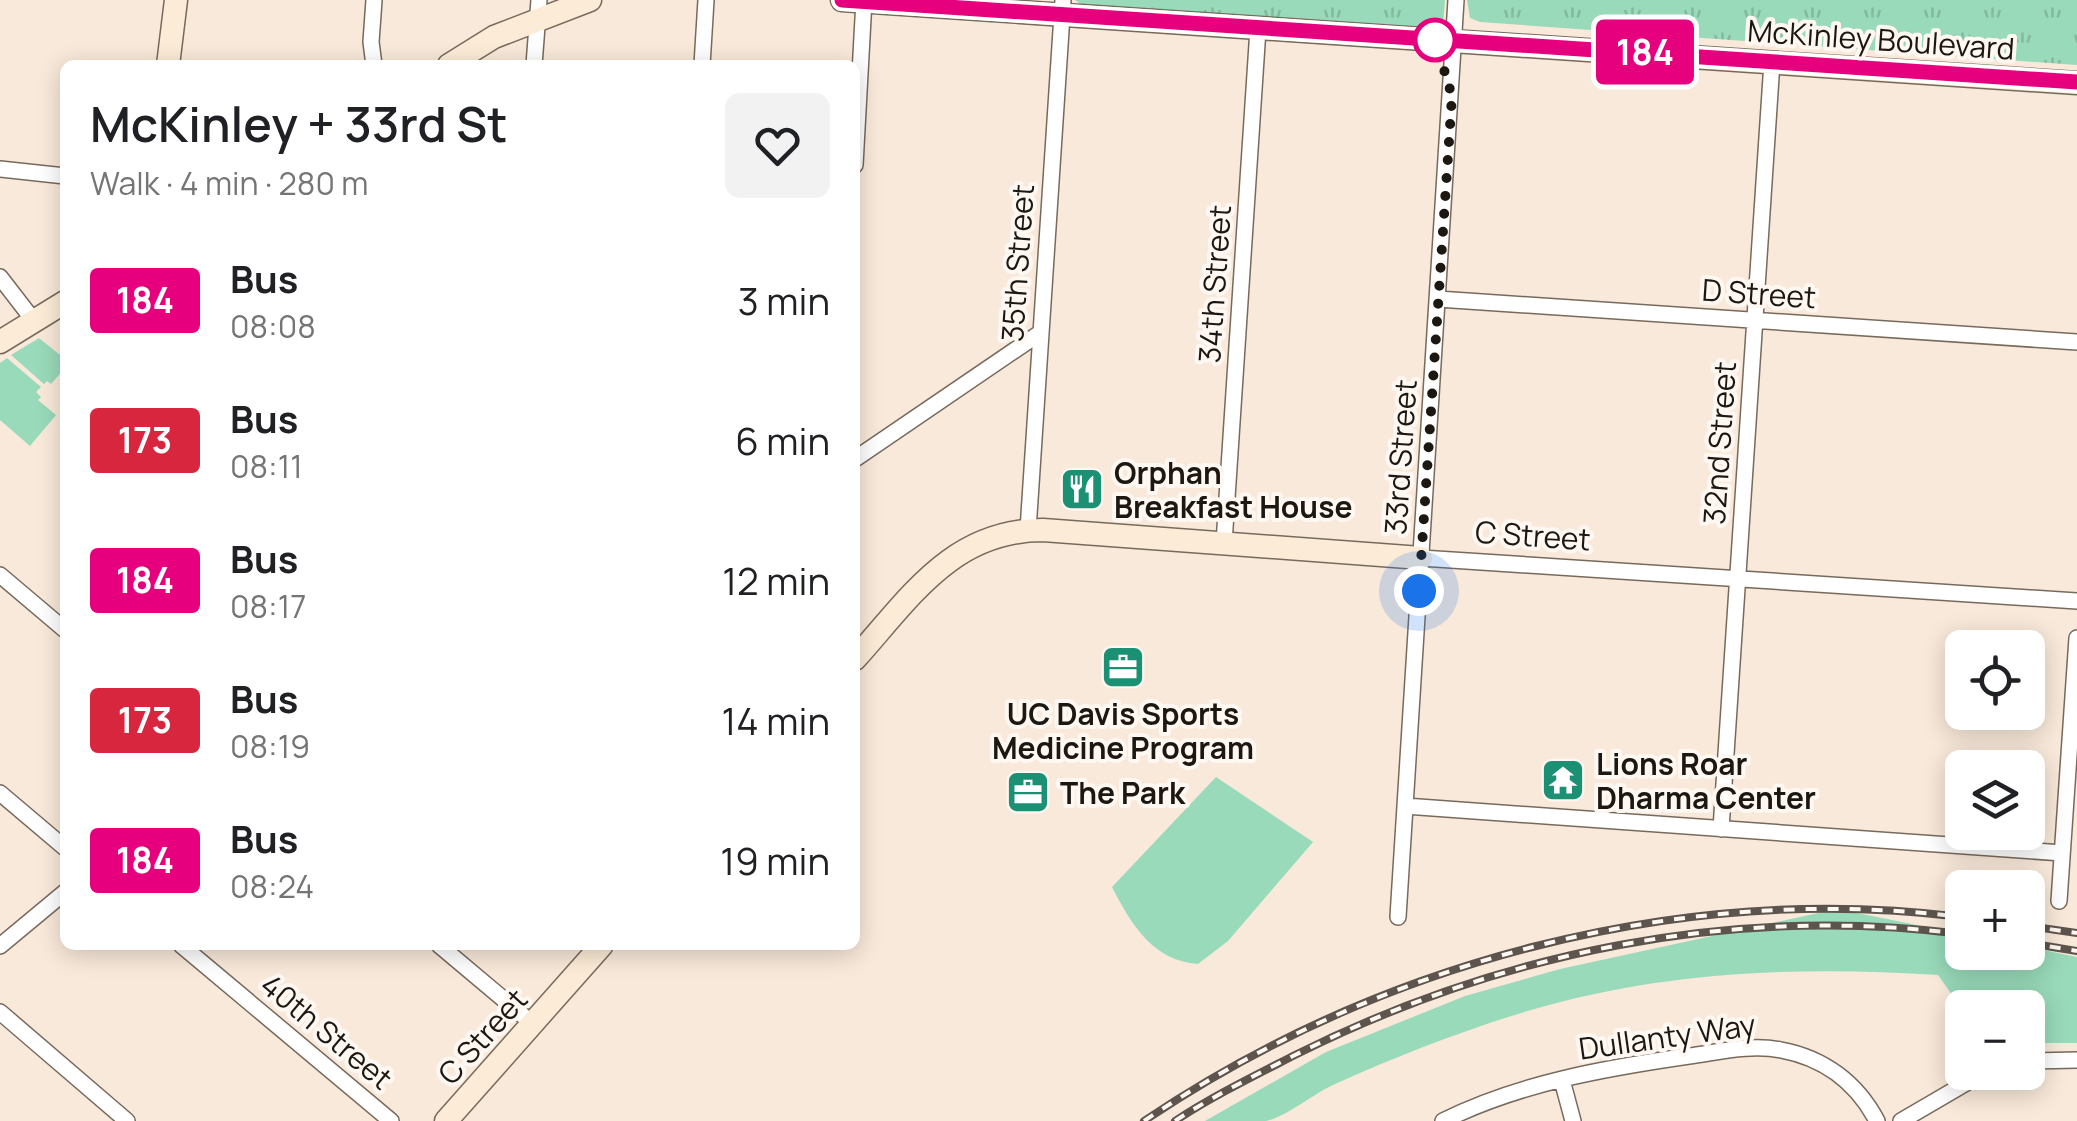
<!DOCTYPE html>
<html lang="en">
<head>
<meta charset="utf-8">
<style>
  body { margin:0; font-family:Manrope,sans-serif; background:#f2f2f2; color:#202124; height:100vh; display:flex; flex-direction:column; font-size:38px; white-space:nowrap }
  * { box-sizing:border-box; margin:0 }
  p { font-size:32px; color:#757577 }
  .icon { flex:none; width:55px; height:55px; fill:none; stroke:currentColor; stroke-width:2; stroke-linecap:round; stroke-linejoin:round }
  .map { position:relative; flex:1; overflow:hidden }
  .side { position:absolute; left:60px; top:60px; width:800px; height:890px; display:flex; flex-direction:column; background:#fff; border-radius:15px; box-shadow:0 5px 25px #0003 }
  .side>* { flex:none }
  .badge { padding:0 20px; border-radius:8px; font-size:35px; line-height:65px }
  .fabs { position:absolute; left:1945px; top:630px; display:grid; gap:20px }
  .fabs a { display:grid; place-items:center; width:100px; height:100px; border-radius:15px; background:#fff; box-shadow:0 5px 25px #0003; font-size:50px }
  .you { position:absolute; width:50px; height:50px; margin:-25px; border:8px solid #fff; border-radius:50%; background:#1a73e8; box-shadow:0 0 0 15px #1a73e833 }
  .map>.badge { position:absolute; translate:-50% -50%; box-shadow:0 0 0 5px #fff }
  .round { display:grid; place-items:center; flex:none; width:105px; height:105px; border-radius:15px; background:#f2f2f2 }
  .head { display:flex; align-items:center; justify-content:space-between; height:170px; padding:0 30px }
  h1 { font-size:48px; font-weight:600; line-height:75px }
  ul { padding:0; list-style:none }
  li { display:flex; align-items:center; gap:30px; height:140px; padding:0 30px }
  li div { flex:1 }
  li b { display:block; font-size:38px }
  li em { font-style:normal }
  li .badge { min-width:110px; font-weight:700; text-align:center }
  .map>svg:first-child { display:block }
</style>
</head>
<body>
<div class="map">
<svg width="2077" height="1121" viewBox="0 0 2077 1121">
  <defs>
    <pattern id="park-tufts" width="24" height="20" patternUnits="userSpaceOnUse" patternTransform="scale(2.5)"><rect width="24" height="20" fill="#99daba"/><path d="M3 7l-1-3M5 7V3M7 7l1-3M15 17l-1-3M17 17v-4M19 17l1-3" fill="none" stroke="#83ba9f"/></pattern>
  </defs>
  <rect width="100%" height="100%" fill="#f9e9da"/>
  <path fill="#99daba" d="M39,338l26,21v9l-14,16 -4,-3 -3,3 -33,-29z
    M7,358l34,29 -5,5 5,5 -3,3 18,15 -26,31 -30,-26v-57z
    M1216,777l97,65 -85,99 -30,23c-45,-3 -67,-40 -86,-77z
    M1837,909l125,25v18h66v-5l49,10v86h-49v-35l-66,1 -24,-34c-137,-9 -274,-4 -407,35 -67,20 -134,46 -198,75 -20,9 -47,32 -67,36 -19,0 -42,0 -61,0l121,-69 139,-56 95,-27z"/>
  <path fill="url(#park-tufts)" d="M1075,0h370l-2,24 -12,4 -345,-20z
    M1467,0h610v65l-597,-43 -10,-4z"/>
  <g fill="none" stroke-linecap="round" stroke-linejoin="round">
    <g stroke="#776a5c" stroke-width="18">
      <path id="street" d="M374,65l-3,-23 3,-42
        M534,65l5,-65
        M702,65l4,-65
        M855,165l9,-165
        M0,169l65,7
        M0,277l34,44
        M1438,299l639,43
        M855,459l185,-126
        M1028,530l35,-530
        M1224,543l34,-514
        M1421,558l656,43
        M0,575l65,55
        M0,793l65,55
        M1405,806l657,47
        M1721,829l51,-767
        M2059,901l18,-263
        M1398,917l58,-917
        M181,945l210,176
        M439,945l94,79
        M0,946l65,-54
        M0,1012l127,109
        M2028,1061l49,-1
        M1562,1080l11,41
        M1443,1121c76,-38 163,-53 246,-65 30,-4 62,-12 92,-6 43,8 76,33 96,71
        M1901,1121l84,-49"/>
    </g>
    <g stroke="#776a5c" stroke-width="25">
      <path id="secondary" d="M842,0l1235,83
        M168,65l8,-65
        M449,65l45,-28 96,-37
        M0,342l65,-40
        M855,659c55,-61 97,-129 188,-129l378,28
        M446,1121l156,-176"/>
    </g>
    <use href="#street" stroke="#fff" stroke-width="15"/>
    <use href="#secondary" stroke="#fcecd7" stroke-width="22"/>
    <g stroke="#5d554d" stroke-width="8">
      <path id="rail" d="M2028,926l49,7
        M2028,943l49,8
        M1144,1121c236,-159 535,-239 818,-204
        M1175,1121c38,-25 79,-45 120,-66 206,-103 437,-150 667,-121"/>
    </g>
    <use href="#rail" stroke="#fff8f2" stroke-width="4" stroke-dasharray="11" stroke-linecap="butt"/>
  </g>
  <g fill="none" stroke-linecap="round" stroke-linejoin="round">
    <g stroke="#fff" stroke-width="22">
      <path id="line" d="M842,0l1235,82"/>
    </g>
    <use href="#line" stroke="#e6007e" stroke-width="15"/>
    <path stroke="#1c1711" stroke-width="10" stroke-dasharray="0 18" d="M1419,591l33,-495 -17,-56"/>
  </g>
  <defs>
    <g id="restaurant-square" transform="scale(2.25)"><rect x="-9" y="-9" width="18" height="18" rx="4" fill="#1b9073" stroke="#fff8f2"/><path d="M-5-6h1v4h1v-4h1v4h1v-4h1v5L-1.5 .5V6h-2V.5L-5-1ZM5-6V6H3V1.5H1.5Q1.5-4 5-6Z" fill="#fff"/></g>
    <g id="office-square" transform="scale(2.25)"><rect x="-9" y="-9" width="18" height="18" rx="4" fill="#1b9073" stroke="#fff8f2"/><path d="M-6-3h4V-5.5h4V-3h4V5H-6ZM-1-4.5V-3h2v-1.5ZM-6 0V1H6V0Z" fill="#fff"/></g>
    <g id="temple-square" transform="scale(2.25)"><rect x="-9" y="-9" width="18" height="18" rx="4" fill="#1b9073" stroke="#fff8f2"/><path d="M0-6L5-2H3V0L6.5 2.5H4V6H1.5V3h-3V6H-4V2.5H-6.5L-3 0V-2H-5Z" fill="#fff"/></g>
  </defs>
  <g fill-rule="evenodd">
    <use href="#restaurant-square" x="1082" y="489"/>
    <use href="#office-square" x="1123" y="667"/>
    <use href="#temple-square" x="1563" y="780"/>
    <use href="#office-square" x="1028" y="792"/>
  </g>
  <circle fill="#fff" stroke="#e6007e" stroke-width="5" cx="1435" cy="40" r="20"/>
  <g text-anchor="middle" dominant-baseline="central" stroke-width="8" stroke-linejoin="round" paint-order="stroke">
    <g font-size="30" fill="#1c1711" stroke="#fff8f2">
      <text transform="translate(1881 39) rotate(4)">McKinley Boulevard</text>
      <text transform="translate(1017 263) rotate(-86)">35th Street</text>
      <text transform="translate(1214 284) rotate(-86)">34th Street</text>
      <text transform="translate(1759 293) rotate(4)">D Street</text>
      <text transform="translate(1719 443) rotate(-86)">32nd Street</text>
      <text transform="translate(1400 457) rotate(-86)">33rd Street</text>
      <text transform="translate(1533 535) rotate(4)">C Street</text>
      <text transform="translate(327 1031) rotate(40)">40th Street</text>
      <text transform="translate(482 1036) rotate(-48)">C Street</text>
      <text transform="translate(1667 1036) rotate(-8)">Dullanty Way</text>
    </g>
    <g font-size="30" font-weight="bold" fill="#1c1711" stroke="#fff8f2" text-anchor="start">
      <text x="1114" y="472">Orphan<tspan x="1114" dy="34">Breakfast House</tspan></text>
      <text x="1123" y="713" text-anchor="middle">UC Davis Sports<tspan x="1123" dy="34">Medicine Program</tspan></text>
      <text x="1596" y="763">Lions Roar<tspan x="1596" dy="34">Dharma Center</tspan></text>
      <text x="1060" y="792">The Park</text>
    </g>
  </g>
</svg>
<div class="fabs">
<a><svg class="icon" aria-label="locate" viewBox="0 0 24 24"><circle cx="12" cy="12" r="6"/><path d="M12 2v4M12 18v4M2 12h4M18 12h4"/></svg></a>
<a><svg class="icon" aria-label="layers" viewBox="0 0 24 24"><path d="M12 4l9 5-9 5-9-5zM3 14l9 5 9-5"/></svg></a>
<a>+</a>
<a>−</a>
</div>
<div class="you" style="left:1419px;top:591px"></div>
<b class="badge" style="left:1645px;top:52px;background:#e6007e;color:#fff">184</b>
<section class="side">
<div class="head"><div><h1>McKinley + 33rd St</h1><p>Walk · 4 min · 280 m</p></div><a class="round"><svg class="icon" aria-label="heart" viewBox="0 0 24 24"><path d="M12 20l-8-8c-3-5 5-10 8-4 3-6 11-1 8 4z"/></svg></a></div>
<ul>
<li><span class="badge" style="background:#e6007e;color:#fff">184</span><div><b>Bus</b><p>08:08</p></div><em>3 min</em></li>
<li><span class="badge" style="background:#d7263d;color:#fff">173</span><div><b>Bus</b><p>08:11</p></div><em>6 min</em></li>
<li><span class="badge" style="background:#e6007e;color:#fff">184</span><div><b>Bus</b><p>08:17</p></div><em>12 min</em></li>
<li><span class="badge" style="background:#d7263d;color:#fff">173</span><div><b>Bus</b><p>08:19</p></div><em>14 min</em></li>
<li><span class="badge" style="background:#e6007e;color:#fff">184</span><div><b>Bus</b><p>08:24</p></div><em>19 min</em></li>
</ul>
</section>
</div>
</body>
</html>
